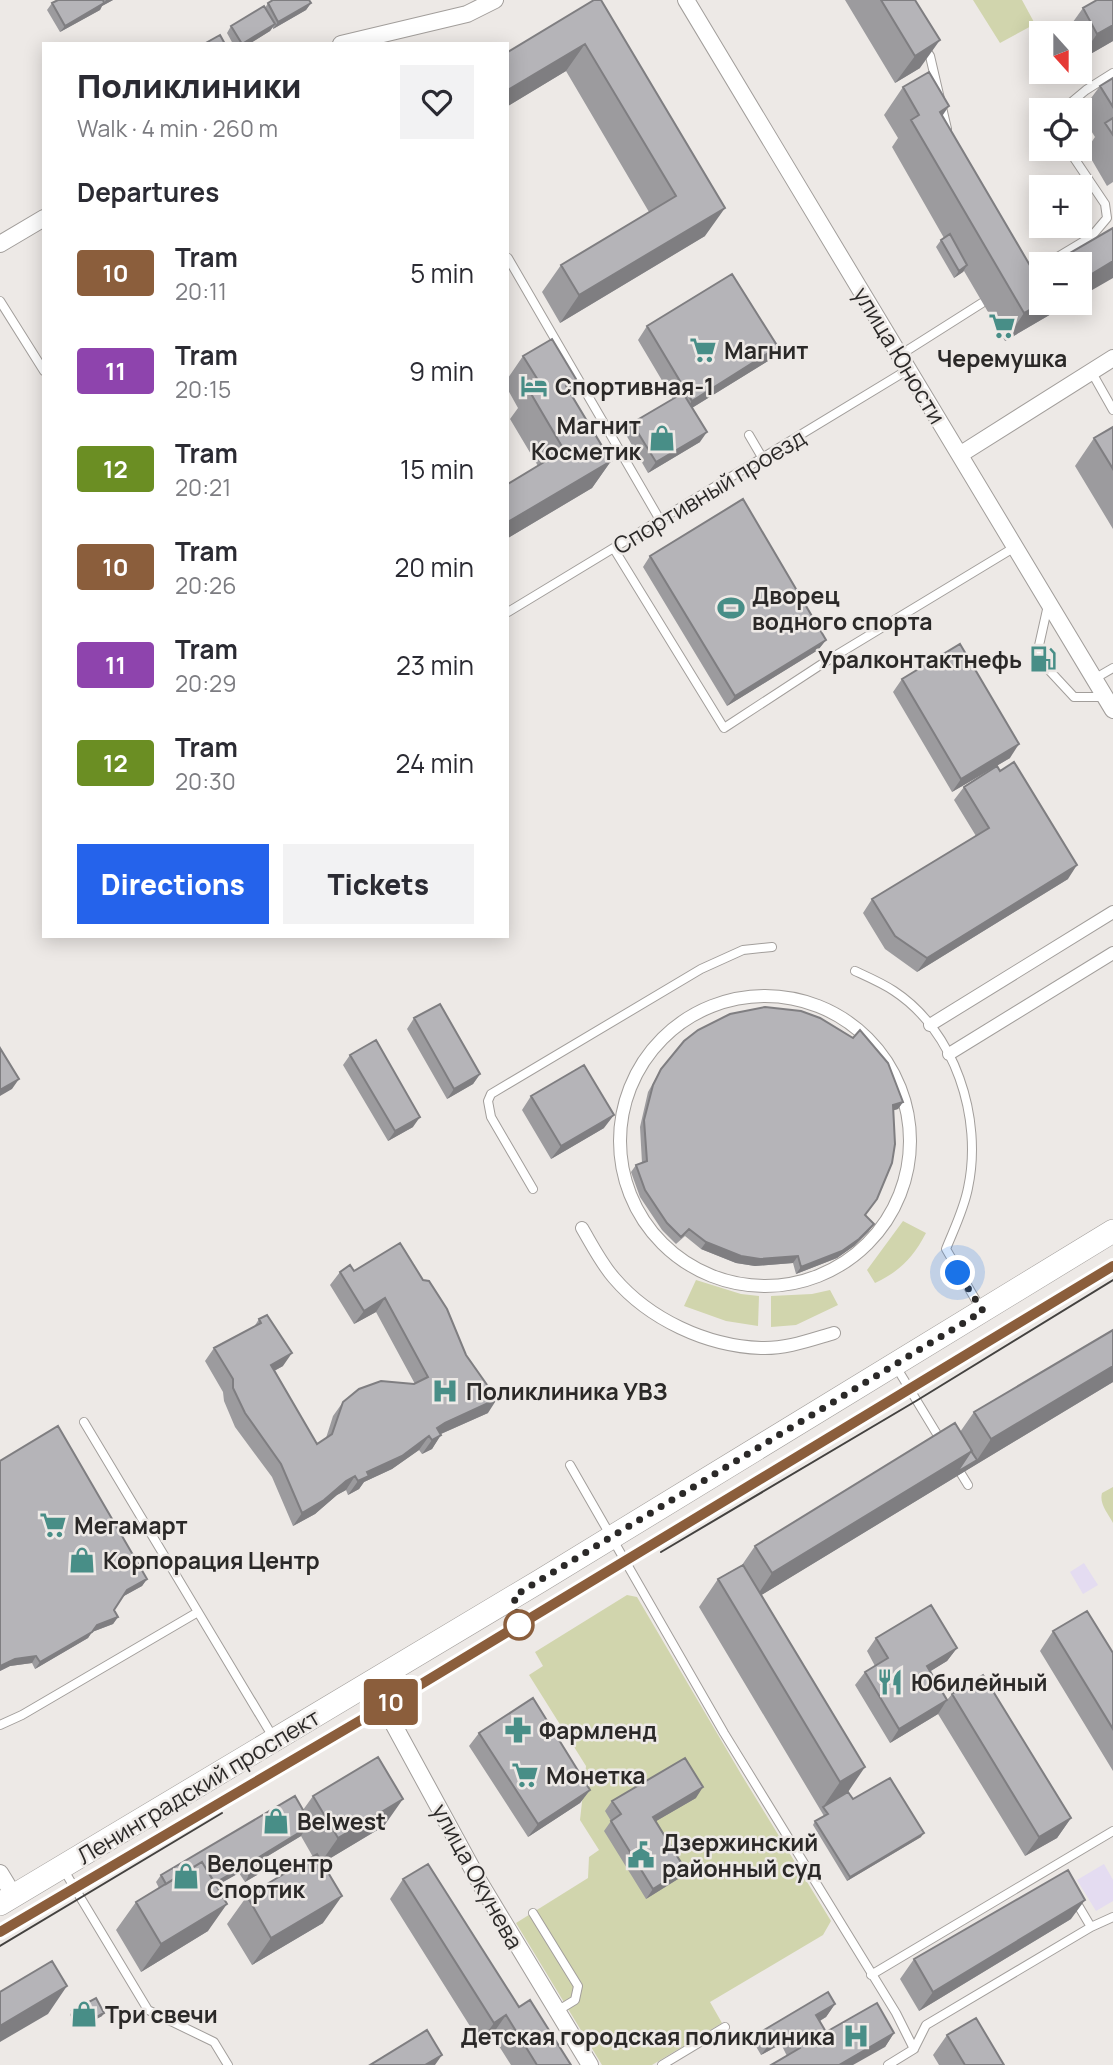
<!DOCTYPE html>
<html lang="en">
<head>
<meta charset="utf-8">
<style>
  body { margin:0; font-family:Manrope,sans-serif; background:#f2f2f3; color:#2b2b33; height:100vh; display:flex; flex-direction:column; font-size:26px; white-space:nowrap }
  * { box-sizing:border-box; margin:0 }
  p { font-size:23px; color:#7c7c81 }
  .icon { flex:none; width:38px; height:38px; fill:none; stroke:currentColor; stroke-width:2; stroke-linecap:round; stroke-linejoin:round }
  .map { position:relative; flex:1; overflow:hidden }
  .details { position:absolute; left:42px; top:42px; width:467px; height:896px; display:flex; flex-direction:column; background:#fff; border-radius:0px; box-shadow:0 4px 18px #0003 }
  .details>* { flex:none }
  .badge { padding:0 14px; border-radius:5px; font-size:24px; line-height:46px }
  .needle { width:46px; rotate:159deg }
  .controls { position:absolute; left:1029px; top:21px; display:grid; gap:14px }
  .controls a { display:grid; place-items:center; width:63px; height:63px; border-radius:0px; background:#fff; box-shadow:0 4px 18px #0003; font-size:35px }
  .you { position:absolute; width:35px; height:35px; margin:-18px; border:5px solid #fff; border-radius:50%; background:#1a73e8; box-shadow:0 0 0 10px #1a73e833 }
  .map>.badge { position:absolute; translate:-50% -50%; box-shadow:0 0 0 4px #fff }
  h2 { padding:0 35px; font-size:26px; line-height:63px }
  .round { display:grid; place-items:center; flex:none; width:74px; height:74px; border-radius:0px; background:#f2f2f3 }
  .overview { display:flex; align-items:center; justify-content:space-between; height:119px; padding:0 35px }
  h1 { font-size:33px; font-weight:800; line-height:52px }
  .action { display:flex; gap:14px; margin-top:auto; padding:14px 35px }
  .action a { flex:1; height:80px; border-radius:0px; background:#2563eb; color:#fff; font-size:28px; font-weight:800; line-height:80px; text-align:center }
  .action a+a { background:#f2f2f3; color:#2b2b33 }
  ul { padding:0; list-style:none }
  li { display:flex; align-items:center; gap:21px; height:98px; padding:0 35px }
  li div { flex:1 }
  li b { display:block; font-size:26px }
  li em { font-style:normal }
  li .badge { min-width:77px; font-weight:700; text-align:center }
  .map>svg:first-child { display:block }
</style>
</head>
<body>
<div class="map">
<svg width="1113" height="2065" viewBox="0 0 1113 2065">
  <rect width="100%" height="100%" fill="#ede9e6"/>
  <path fill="#e4dcf1" d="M1084,1563l14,22 -15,9 -13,-22z
    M1104,1864l9,16v21l-17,10 -19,-31z"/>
  <path fill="#d1d5ad" d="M973,0h49l13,24 -35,19z
    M903,1221l23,12c-13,25 -26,38 -51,50l-8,-13z
    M696,1280l45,14 18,2 -1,30 -32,-5 -42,-15z
    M830,1290l8,15 -42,20 -25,2v-31l41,-2z
    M1113,1487v36c-5,-10 -14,-19 -11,-30z
    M627,1595l10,2 104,177 90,147 -8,14 -113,67 12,21 -70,42h-50l-86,-142 72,-45 1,-21 10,-7 -19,-30 6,-54 -57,-91 14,-9 -8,-14z"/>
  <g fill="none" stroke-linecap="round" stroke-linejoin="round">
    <g stroke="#a29e9b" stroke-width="10">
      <path id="service" d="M925,48l5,8 17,73
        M1062,110l24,-20 27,-17
        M508,258l152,262
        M1046,264l45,-27 16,-19 -2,-14 -37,-55
        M0,301l44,70
        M900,355l82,-52
        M1091,371l22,39
        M749,435l14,24
        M614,549l110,179 101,-66 190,-115
        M1048,605l-10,45 10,19 26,28h31
        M508,612l401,-243
        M1094,679l19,-11
        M855,971c13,6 27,12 39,20 61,40 89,127 74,197 -4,21 -14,41 -22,61l35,60
        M533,1189l-42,-72 -3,-16 3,-7 210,-125 42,-19 29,-3
        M895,1365l48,79
        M84,1422l114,190
        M570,1465l154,268 172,280 18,36 -26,16
        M957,1467l11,18
        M0,1725l22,-10 176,-103 75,125
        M62,1867l86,143 66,32 14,23
        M1075,1900l16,27
        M533,1913l45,73 -3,14 -18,11
        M871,1975l242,-144
        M914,2049l12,-24 165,-98 22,-10
        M662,2065l63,-38"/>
    </g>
    <g stroke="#a29e9b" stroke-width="14">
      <path id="pedestrian" d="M620 1141a145 145 0 1 1 290 0a145 145 0 1 1-290 0Z
        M930,1025l183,-113
        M949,1054l164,-101
        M582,1228c10,17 19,35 32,50 35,41 92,68 147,70 25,1 49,-8 73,-15"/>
    </g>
    <g stroke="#a29e9b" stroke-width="18">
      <path id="minor" d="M686,0l427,710
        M341,44l126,-30 28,-14
        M0,244l44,-26
        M961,454l152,-96
        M371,1683l109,200 110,182
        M0,1873l14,23"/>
    </g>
    <g stroke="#a29e9b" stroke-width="24">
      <path id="secondary" d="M0,1904l540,-323 573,-350"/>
    </g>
    <use href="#service" stroke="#fff" stroke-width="8"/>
    <use href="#pedestrian" stroke="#fff" stroke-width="12"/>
    <use href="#minor" stroke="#fff" stroke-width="16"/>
    <use href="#secondary" stroke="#fff" stroke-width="23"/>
    <path stroke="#444240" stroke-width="2" d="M661,1552l255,-151 197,-121
      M0,1932l385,-226 728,-440
      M0,1946l222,-133"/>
  </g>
  <path fill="#9c9b9e" d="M58,0h55l-11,6 -2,4 -40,22 -13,-22 5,-7z
    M594,0l111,236 -145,87 -18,-31 19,-27 88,-53 -83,-141 -58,35v-54z
    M845,0h70l5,68 -25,15z
    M1113,0v41l-33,19v-27h-15l18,-25z
    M268,3h43l-5,7 -33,19v-2l-3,4 -21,13h-16l-6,-11 4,-7 34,-18z
    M1113,78v104l-6,4 -21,-36 9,-13 -15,-24 20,-27z
    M903,87l39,29 99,187h29l-65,38 -41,-70 -10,7 -18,-31 5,-7 3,-2 -52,-91 6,-9 -14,-23z
    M647,326l131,21 -10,14 -76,47 8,34 -52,31 -23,-40 7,-10 41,-24 -35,-59z
    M523,356l46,34 42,71 -19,27 -84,50v-54l30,-18 -28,-47 8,-11 -10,-18v-12z
    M1113,427v102l-38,-63 19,-28z
    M650,556l176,84 -8,10 -91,56 -84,-139z
    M902,679l108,79 -58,34 -59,-100z
    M964,787l104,92 -151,93 -32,-23 -22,-36 9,-14 104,-63 -22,-36z
    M414,1018l66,56 -7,10 -26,15 -40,-70z
    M350,1055l63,72 -25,14 -45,-76z
    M661,1069l242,33 -5,7 -5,1 -27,105 3,16 -15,15 -17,12 -41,16 -3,-11 -38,3 -19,-3 -35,-14 -16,-13 -9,8 -14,-14 -22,-33 -9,-25 5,-7 6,-2 -2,-36 8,-35z
    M531,1096l73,32 -53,31 -29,-49z
    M400,1243l88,170 -47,21 -9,15 -10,5 -3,-4 -27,19 -28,13 -5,7 -11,6 -2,-5 -9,5 -22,19 -22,12 -21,-49 -37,-50 -11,-26 -1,-9 -18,-31 9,-13 40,-21 5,-8 24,47 -9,5 43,73 9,-6 7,-22 10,-14 72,-18 -39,-72 -22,12 -24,-39 10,-13 14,-1z
    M1113,1330v52l-141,85 -211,128 87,197 5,7 68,38 -74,44 -34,-56 2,-4 9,-5 -125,-209 19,-28 24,-14 13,-19 205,-114 14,-20z
    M0,1461l147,118 -5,7 -20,11 -8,13 4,7 -5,7 -21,8 -4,6 -53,31 -3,-6 -22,3 -10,5z
    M1053,1631l60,22v118l-73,-120z
    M876,1638l81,10 -10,13 -17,10 17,29 5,-6 119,124 -14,20 -32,18 -87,-142 -48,29 -35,-58 10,-13 10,-6 -8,-15z
    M479,1733l111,57 -10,13 -52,34 -59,-91z
    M313,1796l71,30 -62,37 1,60 -71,42 -25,-41 20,-28 66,-39 -12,-21 -43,26 -1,13 -12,7 -6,-9 -23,13 -8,45 -67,41 -25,-42 20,-28 23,-14 -3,-6 5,-7 142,-65z
    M696,1798l-40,23 29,48 -7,10 -32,20 -42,-68 7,-10 -6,-10 7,-10z
    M403,1879l116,128 52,58h-60l-19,-30 -12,7 -90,-143z
    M1071,1919l-152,92 -19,-32 14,-20z
    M835,2004l-9,13 -6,4 6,11 68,1 -9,14 -98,9 -6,-12 -20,11 -7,-12 10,-13z
    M72,2011l30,5 -24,13 -8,-14z
    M947,2035l57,30h-65l-6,-10z"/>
  <path fill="#7f7e81" d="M106,0h7l-11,6 -2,4 -40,22 5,-6 39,-23z
    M311,3l-5,7 -33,19 5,-7z
    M275,24l-5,7 -21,13h-6z
    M1113,25v16l-33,19v-2l17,-24z
    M940,40l-20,28 -25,15 20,-27z
    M585,44l-19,27 -58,35v-16z
    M949,106l-19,28 -9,6 19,-28z
    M725,208l-20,28 -145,87 19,-28z
    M1113,261v17l-33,19v-16z
    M967,265l-4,7 -9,6 5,-7z
    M1042,303h28l-65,38 19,-28z
    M778,347l-10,14 -86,53 10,-13z
    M576,379l-19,28 9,-21z
    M707,432l-7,10 -52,31 8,-11z
    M611,461l-19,27 -84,50v-16z
    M826,640l-8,10 -91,56 8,-10z
    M1019,744l-9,14 -58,34 9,-13z
    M1077,865l-9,14 -151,93 10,-14z
    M480,1074l-7,10 -26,15 7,-10z
    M19,1079l-7,10 -12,7v-6z
    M903,1102l-5,7 -10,3 5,-7z
    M614,1115l-10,13 -53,31 10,-13z
    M420,1117l-7,10 -25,14 7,-10z
    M874,1224l-5,7 -15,15 -17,12 -41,16 5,-7z
    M706,1242l92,14 -5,7 -38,3 -19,-3 -35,-14z
    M385,1298l-9,14 -22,12 10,-13z
    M292,1353l-9,13 -22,12 10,-13z
    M1113,1366v16l-141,85 -235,143 21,-16 14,-21 200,-122 5,9 14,-21z
    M497,1399l-9,14 -52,23 1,-8 8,-5z
    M441,1435l-9,14 -10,5 10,-14z
    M429,1436l-10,14 -27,19 -28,13 -5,7 -11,6 10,-14 9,-9z
    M355,1476l-9,14 -9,5 -22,19 -22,12 9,-13 44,-32z
    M147,1579l-5,7 -20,11 5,-7z
    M118,1617l-5,7 -21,8 5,-7z
    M92,1632l-4,6 -53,31 5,-7z
    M957,1648l-10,13 -29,18 9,-13z
    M36,1656l-4,7 -22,3 -10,5v-5l15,-7z
    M947,1700l-9,14 -48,29 9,-14z
    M865,1767l-19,28 -23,12 17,-25z
    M703,1787l-7,11 -50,29 7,-10z
    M590,1790l-10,13 -52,34 10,-13z
    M403,1799l-19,27 -65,39 19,-27z
    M1071,1818l-14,20 -32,18 14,-19z
    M305,1829l-4,7 -50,30 5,-7z
    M924,1833l-3,4 -74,44 3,-4z
    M244,1866l-5,7 -50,28 5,-7z
    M262,1868l-5,7 -12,7 4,-7z
    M685,1869l-7,10 -32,20 7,-10z
    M342,1896l-19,27 -71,42 19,-27z
    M1085,1900l-14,19 -152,92 14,-19z
    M227,1904l-19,27 -67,41 20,-28z
    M67,1986l-19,28 -48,28v-16z
    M835,2004l-9,13 -19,11 9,-13z
    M104,2013l-2,3 -24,13 2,-3z
    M506,2015l-14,20 -12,7 14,-19z
    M790,2031l-9,13 -20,11 10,-13z
    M894,2033l-9,14 -32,18h-14z
    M442,2055l-7,10h-10z"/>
  <path fill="#b5b4b8" stroke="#7f7e81" stroke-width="2" d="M58,0h45l1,3 -39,23 -13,-23z
    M273,0h36l2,3 -33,19 -10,-19z
    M594,0h7l124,208 -146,87 -18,-30 115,-69 -91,-152 -77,46v-38z
    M881,0h34l25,40 -25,16z
    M1097,0h16v25l-16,9 -14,-26z
    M264,6l11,18 -33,20 -11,-18z
    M220,35l5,9h-21z
    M929,72l20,34 -9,6 95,162 6,-4v33h1l-18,10 -113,-193 8,-5 -16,-28z
    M1113,78v29l-13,-21z
    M1113,118v17l-8,-12z
    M1113,228v33l-33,20v-17h-29z
    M950,234l17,31 -8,6 -18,-31z
    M732,274l46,73 -86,54 -45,-75z
    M552,339l24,40 -10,7 45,75 -103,61v-38l56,-34 -34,-58 11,-7 -18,-29z
    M683,393l24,39 -51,30 -24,-39z
    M1113,427v42l-19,-31z
    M743,499l83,141 -91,56 -85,-140z
    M960,644l59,100 -58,35 -59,-100z
    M1014,762l63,103 -150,93 -32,-22 -23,-37 117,-71 -25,-41 33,-21 3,5z
    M440,1004l40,70 -26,15 -40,-71z
    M765,1007l36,4 19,7 33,20 7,-8 28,33 15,39 -10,3 2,39 -3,19 -15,36 -12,16 9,9 -15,15 -17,12 -41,16 -3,-11 -38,3 -19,-3 -35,-14 -17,-13 -8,8 -14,-14 -22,-33 -9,-25 11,-4 -3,-41 9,-35 8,-16 23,-28 14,-11 32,-16z
    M376,1040l44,77 -25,14 -45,-76z
    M0,1048l19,31 -19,11z
    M584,1065l30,50 -53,31 -30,-50z
    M400,1243l23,37 6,1 18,28 19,46 31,44 -52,24 -8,5 4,7 -9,5 -3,-4 -27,20 -35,16 2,4 -11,5 -3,-5 -9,5 -22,19 -22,13 -21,-49 -36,-51 -12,-25v-9l-19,-31 47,-25 -2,-4 8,-4 25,38 -21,12 46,79 15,-10 11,-32 16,-13 22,-8 33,3 14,-7 -43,-79 -21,13 -24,-39 10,-7 4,6z
    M1113,1330v36l-122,73 -17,-27z
    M955,1423l17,28 -200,122 -17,-27z
    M58,1426l89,153 -20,11 -13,20 4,7 -21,8 -5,7 -52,30 -4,-6 -21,3 -15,7v-205z
    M971,1451l6,9 -20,12z
    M743,1565l122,202 -25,15 -122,-203z
    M931,1605l26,43 -30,18 20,34 -48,29 -34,-57 23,-14 -12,-20z
    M1087,1611l26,42v76l-60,-98z
    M983,1675l88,143 -32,19 -87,-143z
    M533,1698l57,92 -52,34 -59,-91z
    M378,1757l25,42 -65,39 -25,-42z
    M685,1758l18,29 -50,30 32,52 -32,20 -42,-68 10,-7 -9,-13z
    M890,1778l34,55 -74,44 -35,-56 13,-7 -5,-7 25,-15 5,7z
    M295,1796l8,14 -5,7 7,12 -49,30 6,9 -13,7 -5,-9 -29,17 -13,-21 -36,22 -5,-9z
    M317,1854l25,42 -71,42 -24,-42z
    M202,1862l25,42 -66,40 -25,-42z
    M428,1864l91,143 11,-7 41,65h-34l-31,-50 -12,8 -91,-144z
    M1068,1870l17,30 -152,92 -19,-33z
    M52,1961l15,25 -67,40v-34z
    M828,1992l7,12 -19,11 10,17 51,-29 17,30 -55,32h-68l29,-17 -10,-17 -19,11 -7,-12z
    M96,1998l8,15 -24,13 -8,-15z
    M976,2018l28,47h-39l-18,-30z
    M427,2030l15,25 -17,10h-55z"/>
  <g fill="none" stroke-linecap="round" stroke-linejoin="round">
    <g stroke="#fff" stroke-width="16">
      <path id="line" d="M0,1932l385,-226 728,-440"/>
    </g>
    <use href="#line" stroke="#8b5e3c" stroke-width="10"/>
    <path stroke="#2b2928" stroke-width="7" stroke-dasharray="0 12.6" d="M519,1625l-5,-29 469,-285 -25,-38"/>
  </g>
  <defs>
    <g id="supermarket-bare" transform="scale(2.1)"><path d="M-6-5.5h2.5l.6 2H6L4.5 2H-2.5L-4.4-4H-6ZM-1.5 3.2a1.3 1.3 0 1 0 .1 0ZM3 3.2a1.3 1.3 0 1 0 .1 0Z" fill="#488e87" stroke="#ede9e6" stroke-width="2.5" paint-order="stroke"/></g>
    <g id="hotel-bare" transform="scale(2.1)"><path d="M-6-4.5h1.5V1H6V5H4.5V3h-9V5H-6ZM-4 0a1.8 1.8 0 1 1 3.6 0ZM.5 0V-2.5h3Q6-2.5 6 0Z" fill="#488e87" stroke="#ede9e6" stroke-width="2.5" paint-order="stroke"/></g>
    <g id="shop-bare" transform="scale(2.1)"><path d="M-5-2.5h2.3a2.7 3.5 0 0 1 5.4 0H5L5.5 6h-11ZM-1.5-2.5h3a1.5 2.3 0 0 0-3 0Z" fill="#488e87" stroke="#ede9e6" stroke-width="2.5" paint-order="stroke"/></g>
    <g id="stadium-bare" transform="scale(2.1)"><path d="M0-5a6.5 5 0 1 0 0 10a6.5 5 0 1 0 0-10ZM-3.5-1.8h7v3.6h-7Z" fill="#488e87" stroke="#ede9e6" stroke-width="2.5" paint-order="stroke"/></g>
    <g id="fuel-bare" transform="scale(2.1)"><path d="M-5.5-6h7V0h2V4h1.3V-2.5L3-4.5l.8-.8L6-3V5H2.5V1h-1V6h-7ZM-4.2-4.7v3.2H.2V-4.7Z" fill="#488e87" stroke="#ede9e6" stroke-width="2.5" paint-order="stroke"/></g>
    <g id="hospital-bare" transform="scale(2.1)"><path d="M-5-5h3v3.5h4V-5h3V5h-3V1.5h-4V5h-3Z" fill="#488e87" stroke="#ede9e6" stroke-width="2.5" paint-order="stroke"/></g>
    <g id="restaurant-bare" transform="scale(2.1)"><path d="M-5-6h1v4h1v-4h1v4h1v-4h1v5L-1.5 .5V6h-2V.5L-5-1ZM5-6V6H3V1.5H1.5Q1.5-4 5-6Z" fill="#488e87" stroke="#ede9e6" stroke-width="2.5" paint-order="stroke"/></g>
    <g id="pharmacy-bare" transform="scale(2.1)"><path d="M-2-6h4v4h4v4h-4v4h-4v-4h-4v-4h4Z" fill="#488e87" stroke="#ede9e6" stroke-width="2.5" paint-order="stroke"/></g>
    <g id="civic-bare" transform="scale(2.1)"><path d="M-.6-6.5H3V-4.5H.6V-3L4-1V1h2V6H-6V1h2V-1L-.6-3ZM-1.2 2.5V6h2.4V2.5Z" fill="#488e87" stroke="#ede9e6" stroke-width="2.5" paint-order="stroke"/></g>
  </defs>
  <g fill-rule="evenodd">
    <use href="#supermarket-bare" x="1002" y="326"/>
    <use href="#supermarket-bare" x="703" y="350"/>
    <use href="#hotel-bare" x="534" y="386"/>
    <use href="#shop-bare" x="662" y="438"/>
    <use href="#stadium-bare" x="731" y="608"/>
    <use href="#fuel-bare" x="1043" y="659"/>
    <use href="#hospital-bare" x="445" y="1391"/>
    <use href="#supermarket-bare" x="53" y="1525"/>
    <use href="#shop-bare" x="82" y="1560"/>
    <use href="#restaurant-bare" x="890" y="1682"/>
    <use href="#pharmacy-bare" x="518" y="1730"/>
    <use href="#supermarket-bare" x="525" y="1775"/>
    <use href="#shop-bare" x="276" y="1821"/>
    <use href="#civic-bare" x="641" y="1855"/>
    <use href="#shop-bare" x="186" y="1876"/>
    <use href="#shop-bare" x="84" y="2014"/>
    <use href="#hospital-bare" x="856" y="2036"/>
  </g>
  <circle fill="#fff" stroke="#8b5e3c" stroke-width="3.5" cx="519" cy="1625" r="14"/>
  <g text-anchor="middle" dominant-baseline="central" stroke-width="5" stroke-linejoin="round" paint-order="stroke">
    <g font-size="23" font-weight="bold" fill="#2b2928" stroke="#ede9e6" text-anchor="start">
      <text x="724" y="350">Магнит</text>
      <text x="1002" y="358" text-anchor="middle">Черемушка</text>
      <text x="555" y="386">Спортивная-1</text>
      <text x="641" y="425" text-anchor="end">Магнит<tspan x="641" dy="26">Косметик</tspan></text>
      <text x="752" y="595">Дворец<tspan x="752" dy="26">водного спорта</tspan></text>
      <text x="1022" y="659" text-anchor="end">Уралконтактнефь</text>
      <text x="466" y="1391">Поликлиника УВЗ</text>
      <text x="74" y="1525">Мегамарт</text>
      <text x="103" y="1560">Корпорация Центр</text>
      <text x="911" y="1682">Юбилейный</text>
      <text x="539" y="1730">Фармленд</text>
      <text x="546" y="1775">Монетка</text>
      <text x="297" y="1821">Belwest</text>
      <text x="662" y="1842">Дзержинский<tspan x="662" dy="26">районный суд</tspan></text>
      <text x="207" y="1863">Велоцентр<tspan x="207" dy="26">Спортик</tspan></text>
      <text x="105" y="2014">Три свечи</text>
      <text x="835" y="2036" text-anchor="end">Детская городская поликлиника</text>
    </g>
    <g font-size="23" fill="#2b2928" stroke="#ede9e6">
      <text transform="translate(900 355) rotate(59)">улица Юности</text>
      <text transform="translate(709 491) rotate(-31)">Спортивный проезд</text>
      <text transform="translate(198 1786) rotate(-31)">Ленинградский проспект</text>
      <text transform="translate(478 1876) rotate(61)">улица Окунева</text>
    </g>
  </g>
</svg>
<div class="controls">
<a><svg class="needle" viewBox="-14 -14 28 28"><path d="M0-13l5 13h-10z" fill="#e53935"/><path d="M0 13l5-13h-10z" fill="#7c7c81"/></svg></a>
<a><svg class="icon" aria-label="locate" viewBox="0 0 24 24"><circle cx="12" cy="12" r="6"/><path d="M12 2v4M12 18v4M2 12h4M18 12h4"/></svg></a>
<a>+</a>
<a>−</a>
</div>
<div class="you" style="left:958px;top:1273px"></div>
<b class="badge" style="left:391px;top:1702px;background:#8b5e3c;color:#fff">10</b>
<section class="details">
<div class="overview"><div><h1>Поликлиники</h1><p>Walk · 4 min · 260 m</p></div><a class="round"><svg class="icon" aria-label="heart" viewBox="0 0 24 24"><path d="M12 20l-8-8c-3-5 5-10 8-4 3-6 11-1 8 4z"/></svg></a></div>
<h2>Departures</h2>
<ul>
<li><span class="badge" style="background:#8b5e3c;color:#fff">10</span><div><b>Tram</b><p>20:11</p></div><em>5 min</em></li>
<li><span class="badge" style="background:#8e44ad;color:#fff">11</span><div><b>Tram</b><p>20:15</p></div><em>9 min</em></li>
<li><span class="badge" style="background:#6b8e23;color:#fff">12</span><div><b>Tram</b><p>20:21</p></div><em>15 min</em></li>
<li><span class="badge" style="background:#8b5e3c;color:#fff">10</span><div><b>Tram</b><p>20:26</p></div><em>20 min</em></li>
<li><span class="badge" style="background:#8e44ad;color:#fff">11</span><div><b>Tram</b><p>20:29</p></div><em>23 min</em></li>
<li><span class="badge" style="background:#6b8e23;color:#fff">12</span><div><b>Tram</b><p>20:30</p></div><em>24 min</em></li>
</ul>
<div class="action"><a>Directions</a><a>Tickets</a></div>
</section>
</div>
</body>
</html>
